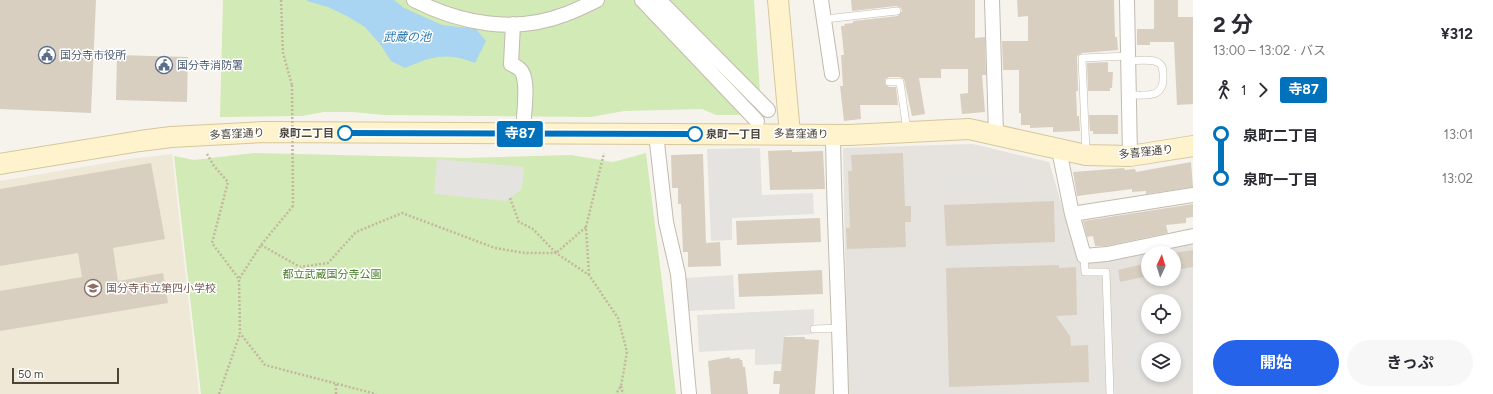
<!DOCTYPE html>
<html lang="ja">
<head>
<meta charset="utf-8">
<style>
  body { margin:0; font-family:Figtree,"Noto Sans JP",sans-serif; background:#f7f7f7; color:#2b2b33; height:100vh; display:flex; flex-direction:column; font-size:15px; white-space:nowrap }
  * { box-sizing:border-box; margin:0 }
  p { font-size:13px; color:#7c7c81 }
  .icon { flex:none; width:22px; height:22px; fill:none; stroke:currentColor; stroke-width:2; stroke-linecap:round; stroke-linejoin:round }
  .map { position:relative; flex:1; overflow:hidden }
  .drawer { display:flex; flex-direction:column; background:#fff; width:300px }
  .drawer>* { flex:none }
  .badge { padding:0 8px; border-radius:3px; font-size:14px; line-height:26px }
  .needle { width:26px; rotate:4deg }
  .fabs { position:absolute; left:1141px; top:246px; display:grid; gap:8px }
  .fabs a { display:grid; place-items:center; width:40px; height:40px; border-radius:50%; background:#fff; box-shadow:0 2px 6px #0003; font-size:20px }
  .scale { position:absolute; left:12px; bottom:10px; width:107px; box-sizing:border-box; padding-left:4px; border:2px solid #4b4439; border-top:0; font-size:11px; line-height:14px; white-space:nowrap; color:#4b4439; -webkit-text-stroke:3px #fff; paint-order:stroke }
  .map>.badge { position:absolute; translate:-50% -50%; box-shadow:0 0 0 2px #fff }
  .legs { display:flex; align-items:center; gap:6px; height:44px; padding:0 20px; font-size:13px }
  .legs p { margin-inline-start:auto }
  .headline { display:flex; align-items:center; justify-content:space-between; height:68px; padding:0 20px }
  h1 { font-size:22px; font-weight:700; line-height:30px }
  .cta { display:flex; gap:8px; margin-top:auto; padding:8px 20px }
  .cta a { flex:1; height:46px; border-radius:24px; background:#2563eb; color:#fff; font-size:16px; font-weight:700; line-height:46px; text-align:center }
  .cta a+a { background:#f7f7f7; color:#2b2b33 }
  ul { padding:0 20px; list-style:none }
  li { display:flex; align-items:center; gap:14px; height:44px; font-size:15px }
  li i { display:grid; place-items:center; width:6px; height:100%; margin:0 5px; background:currentColor }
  li i::after { content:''; width:10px; height:10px; margin:-5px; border:3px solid; border-radius:50%; background:#fff }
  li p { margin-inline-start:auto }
  li:first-child i { background:linear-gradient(#0000 50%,currentColor 0) }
  li:last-child i { background:linear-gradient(currentColor 50%,#0000 0) }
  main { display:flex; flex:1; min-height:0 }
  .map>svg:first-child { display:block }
</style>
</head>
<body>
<main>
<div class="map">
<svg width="1193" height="394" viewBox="0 0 1193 394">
  <rect width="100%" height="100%" fill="#f6f3ec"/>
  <path fill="#e6e2dd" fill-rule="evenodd" d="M973,144l76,18 29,98 115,-19v153h-345l-5,-246zM1148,253h26v26h-26zM1148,301h26v26h-26zM1148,349h26v26h-26z"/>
  <path fill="#efe8d6" d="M172,154l27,240h-199v-213l129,-22z"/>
  <path fill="#d2eab5" d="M223,0h531l6,93 -21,22h-23l-14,-6 -78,2 -33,6 -207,-2 -31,-3h-29l-22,4 -82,1z
    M254,153l210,5 107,-3 42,7 33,-9 30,241h-475l-27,-238 20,4z"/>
  <path fill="#e5e3e0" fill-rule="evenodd" d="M760,148l2,47 51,-2 1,21 -82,4v22l-21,1 -4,-92z
    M437,159l87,8 -2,22 -16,12 -72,-7z
    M1012,170l19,10v9l-90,3 -1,-20z
    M1048,245l1,16 -101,5 -1,-16z
    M733,275l2,34 -48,2 -2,-33z
    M814,309v25l-29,2 -3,28 -27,1v-16l-56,3 -2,-37z
    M1174,314h19v65l-66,1 -1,-65h22v12h26zM1148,349h26v26h-26z"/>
  <path fill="#a9d4f2" d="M307,0h87l10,8 38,17 34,4 10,12 -11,22c-28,-11 -43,-7 -70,5l-14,-7 -11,-17 -15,-17 -18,-11 -19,-9 -21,-6z"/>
  <path fill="#d8cfc1" d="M0,0h96l-5,113 -91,-4z
    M851,0h124v38l10,-1 1,38h-4l3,37 -23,2 -2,-20 8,-1v-24h-27v9h-22l6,36 -13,2 -8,-37 -4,-2h-11l-4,2v5l4,3h7l2,18h-38l1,14 -17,2 -4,-35h3l-2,-31h3l-3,-29h4l-1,-2 9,-1v-2l45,-5 4,-5 -1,-3 -5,-2 -44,5z
    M1017,0h97l1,37h2l1,13 -36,3 -5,3 1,35h-2l1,25h2l1,15 -27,1v-5l-23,1v-3h-9v-12h-2v-43h-16l-1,-29h26v-25l-10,1z
    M1154,0h24v17h15v87l-16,1 -3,-63h-24v3h-13v-16h17z
    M117,55l71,2 -1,45 -71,-2z
    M1108,62v10h5l-1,16h-2v3h-22l-1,-28z
    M1089,115h29v19h-25v-3h-3z
    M792,150v2l31,-1 2,38 -55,1 -2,-39z
    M903,153l2,53h6v16h-6l1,25 -59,2 -1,-21h4l-2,-57h4l-1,-16z
    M703,154l3,89 14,-1 1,24 -33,1v-15h-5l-2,-48h-3v-16h-6l-1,-33z
    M1191,162l2,25 -47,7v-3l-14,1v-3l-55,7 -4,-24 51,-4 1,2 10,-1 1,3z
    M151,163l14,76 -52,9 5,33 45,-8 5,30 -168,28v-40l82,-14 -4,-24 -78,13v-77z
    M1054,201l1,41 -109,4 -2,-41z
    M1193,204v13l-7,1v5l-20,2 2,8 -62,13h-11l-2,-10 -6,1 -4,-16z
    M820,218l1,24 -84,3 -1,-24z
    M1193,250v17l-19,3v-17z
    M1148,263v13l-28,6 -2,-12z
    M1059,265v3l17,-1 1,48 -21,1 14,20 1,10 17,-1 1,37 -140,5 -3,-119z
    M822,270l1,24 -84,3 -1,-23z
    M784,337h21v2l14,1 -4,54h-36l1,-10h-7l1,-13h7z
    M730,357v2l10,-1v2h2l1,7h2l3,27h-37l-3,-33z"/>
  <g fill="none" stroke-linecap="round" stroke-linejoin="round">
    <g stroke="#c2bbae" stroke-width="8">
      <path id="lane" d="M825,19l72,-8
        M1128,61c8,0 24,-3 31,2 4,3 4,7 4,11 2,25 -15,21 -34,21
        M889,82h11l7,49
        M1086,153l-4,-95 46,-2
        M1084,256l1,16h21l4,122
        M814,329l26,-1"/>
    </g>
    <g stroke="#c2bbae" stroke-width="16">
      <path id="street" d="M414,0c47,24 101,34 152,14 11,-4 21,-9 31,-14
        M642,0l115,121
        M659,0l109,110
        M821,0l11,74
        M992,0l4,134
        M1127,0l3,156
        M513,24l-2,40c5,2 10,5 12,10 5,14 1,33 1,47
        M656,134l10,88 12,52 11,120
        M833,135c1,86 6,172 8,259
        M1059,150l13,64 12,42 23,-2 86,-18
        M1072,214l121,-19"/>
    </g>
    <g stroke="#d6c79b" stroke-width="22">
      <path id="secondary" d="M778,0l12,134
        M0,164l140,-23 31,-4 93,-5 585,3 120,-6 117,26 44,1 63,-10"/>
    </g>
    <path stroke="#c4b79f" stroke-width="2.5" stroke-dasharray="2 2" stroke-linecap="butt" d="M281,0l2,53 9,32
      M207,154l7,12 14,16 -16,61 27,36
      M510,198l9,24 14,7 23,24 30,-26
      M293,206l-32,39 -22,34 1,54 25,32 111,29
      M261,245l39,22 28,-4 28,-31 46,-19 93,35 30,5h31l33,22 29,43 9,34 -6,34 -5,8
      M589,275l-3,-48 18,-74
      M621,386l2,8
      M219,394l21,-60
      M336,394v-10"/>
    <use href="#lane" stroke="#fff" stroke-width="7"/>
    <use href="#street" stroke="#fff" stroke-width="14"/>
    <use href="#secondary" stroke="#fff3cd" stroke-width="20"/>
    <path stroke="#c4b79f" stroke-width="2.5" stroke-dasharray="2 2" stroke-linecap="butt" d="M292,85l1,121"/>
  </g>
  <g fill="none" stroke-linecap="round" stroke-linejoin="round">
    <g stroke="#fff" stroke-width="9">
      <path id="line-1" d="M345,133l350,1"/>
    </g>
    <use href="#line-1" stroke="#0072bc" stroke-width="6"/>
  </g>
  <defs>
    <g id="civic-ring" transform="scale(0.9)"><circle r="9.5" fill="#fff" stroke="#5c6f8a" stroke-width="1.5"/><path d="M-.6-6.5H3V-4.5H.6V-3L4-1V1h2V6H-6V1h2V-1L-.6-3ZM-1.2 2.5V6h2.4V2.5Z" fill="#5c6f8a"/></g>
    <g id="school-ring" transform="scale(0.9)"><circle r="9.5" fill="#fff" stroke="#8d6e63" stroke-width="1.5"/><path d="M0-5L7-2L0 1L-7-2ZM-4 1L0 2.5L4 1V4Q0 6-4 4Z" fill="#8d6e63"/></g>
  </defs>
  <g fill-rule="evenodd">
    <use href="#civic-ring" x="47" y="55"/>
    <use href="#civic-ring" x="164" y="65"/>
    <use href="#school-ring" x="93" y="288"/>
  </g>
  <g fill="#fff" stroke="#0072bc" stroke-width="2">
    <circle cx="345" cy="133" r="7"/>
    <circle cx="695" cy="134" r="7"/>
  </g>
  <g text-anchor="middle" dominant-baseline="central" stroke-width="3" stroke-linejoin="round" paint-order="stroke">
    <g font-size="11" fill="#4e5e75" stroke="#fff" text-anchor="start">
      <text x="60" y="55">国分寺市役所</text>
      <text x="177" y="65">国分寺消防署</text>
    </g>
    <g font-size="11" font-weight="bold" fill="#4b4439" stroke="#fff" text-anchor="end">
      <text x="334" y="133">泉町二丁目</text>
      <text x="706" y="134" text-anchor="start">泉町一丁目</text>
    </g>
    <g font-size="11" fill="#4b4439" stroke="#fff">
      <text transform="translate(237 134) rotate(-3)">多喜窪通り</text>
      <text transform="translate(801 134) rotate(1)">多喜窪通り</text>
      <text transform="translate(1146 152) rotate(-6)">多喜窪通り</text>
    </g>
    <g font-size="11" fill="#4a7f2a" stroke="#fff">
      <text x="332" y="274">都立武蔵国分寺公園</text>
    </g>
    <g font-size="11" fill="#785e54" stroke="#fff" text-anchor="start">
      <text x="106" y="288">国分寺市立第四小学校</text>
    </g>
    <g font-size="12" font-style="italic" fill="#2e7ab2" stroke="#fff">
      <text x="407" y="37">武蔵の池</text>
    </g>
  </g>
</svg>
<div class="fabs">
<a><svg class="needle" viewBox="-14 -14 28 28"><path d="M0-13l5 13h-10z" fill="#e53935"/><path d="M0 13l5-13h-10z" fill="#7c7c81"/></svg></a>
<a><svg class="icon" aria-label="locate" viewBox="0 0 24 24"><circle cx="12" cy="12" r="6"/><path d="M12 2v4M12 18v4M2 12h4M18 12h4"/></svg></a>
<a><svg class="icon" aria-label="layers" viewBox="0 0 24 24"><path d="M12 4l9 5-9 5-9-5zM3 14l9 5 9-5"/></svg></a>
</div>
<div class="scale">50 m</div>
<b class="badge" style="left:520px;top:134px;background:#0072bc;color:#fff">寺87</b>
</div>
<section class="drawer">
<div class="headline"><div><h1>2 分</h1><p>13:00 – 13:02 · バス</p></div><b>¥312</b></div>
<div class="legs"><svg class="icon" aria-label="walk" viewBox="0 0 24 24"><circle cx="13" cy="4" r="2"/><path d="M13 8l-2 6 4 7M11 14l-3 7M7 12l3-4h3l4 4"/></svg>1<svg class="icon" aria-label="forward" viewBox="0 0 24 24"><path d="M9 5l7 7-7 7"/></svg><b class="badge" style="background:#0072bc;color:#fff">寺87</b></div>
<ul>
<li><i style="color:#0072bc"></i><b>泉町二丁目</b><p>13:01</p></li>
<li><i style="color:#0072bc"></i><b>泉町一丁目</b><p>13:02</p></li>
</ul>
<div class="cta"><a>開始</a><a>きっぷ</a></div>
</section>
</main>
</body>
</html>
